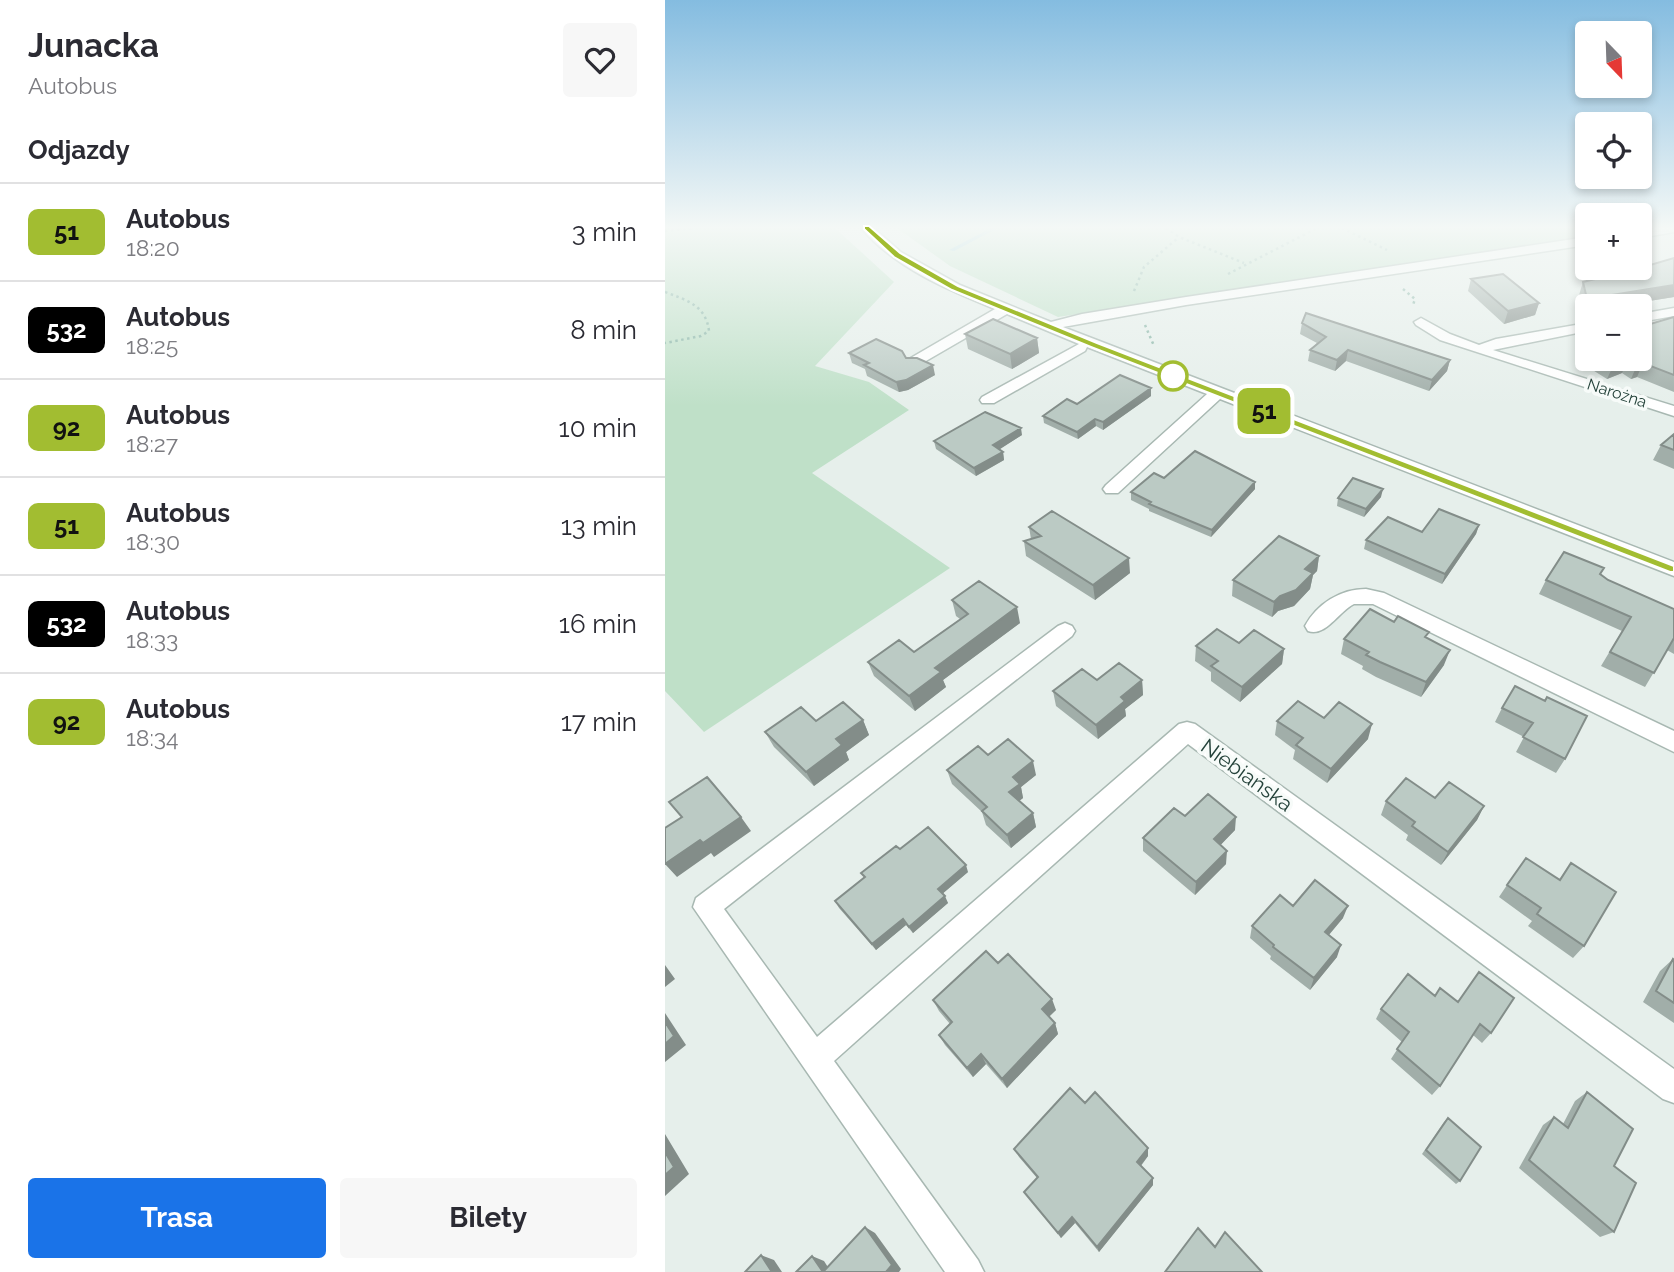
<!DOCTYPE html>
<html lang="pl">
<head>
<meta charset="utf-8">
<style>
  body { margin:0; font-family:Raleway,sans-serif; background:#f7f7f7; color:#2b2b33; height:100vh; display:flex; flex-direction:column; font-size:26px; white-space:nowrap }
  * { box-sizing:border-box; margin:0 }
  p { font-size:23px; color:#7c7c81 }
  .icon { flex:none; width:38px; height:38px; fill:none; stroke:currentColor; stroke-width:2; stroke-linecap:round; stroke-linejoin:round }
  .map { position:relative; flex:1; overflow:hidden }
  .side { display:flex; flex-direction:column; background:#fff; width:665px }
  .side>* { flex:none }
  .badge { padding:0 14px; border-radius:10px; font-size:24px; line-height:46px }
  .needle { width:46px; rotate:157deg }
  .controls { position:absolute; left:910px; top:21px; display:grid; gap:14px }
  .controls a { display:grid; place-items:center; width:77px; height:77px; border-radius:7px; background:#fff; box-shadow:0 4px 10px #0003; font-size:35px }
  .map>.badge { position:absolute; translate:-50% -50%; box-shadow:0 0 0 4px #fff }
  h2 { padding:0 28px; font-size:26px; line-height:63px }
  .round { display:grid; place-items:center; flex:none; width:74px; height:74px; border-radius:7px; background:#f7f7f7 }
  .summary { display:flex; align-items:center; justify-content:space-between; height:119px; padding:0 28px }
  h1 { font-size:33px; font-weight:700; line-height:52px }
  .button { display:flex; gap:14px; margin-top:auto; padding:14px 28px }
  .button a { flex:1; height:80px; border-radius:7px; background:#1a73e8; color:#fff; font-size:28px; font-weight:700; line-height:80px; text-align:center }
  .button a+a { background:#f7f7f7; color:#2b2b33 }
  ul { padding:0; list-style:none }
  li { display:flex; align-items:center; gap:21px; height:98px; padding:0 28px; border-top:2px solid #e1e1e2 }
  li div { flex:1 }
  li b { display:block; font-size:26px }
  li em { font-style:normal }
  li .badge { min-width:77px; font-weight:700; text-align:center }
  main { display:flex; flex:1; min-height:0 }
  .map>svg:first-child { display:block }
</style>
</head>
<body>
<main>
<section class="side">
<div class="summary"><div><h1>Junacka</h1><p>Autobus</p></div><a class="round"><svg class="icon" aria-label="heart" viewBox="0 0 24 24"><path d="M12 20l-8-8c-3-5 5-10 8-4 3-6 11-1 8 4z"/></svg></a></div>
<h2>Odjazdy</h2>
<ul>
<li><span class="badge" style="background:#a2bd31;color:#111">51</span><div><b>Autobus</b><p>18:20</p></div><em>3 min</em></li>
<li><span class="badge" style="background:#000;color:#fff">532</span><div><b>Autobus</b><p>18:25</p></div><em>8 min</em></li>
<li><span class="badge" style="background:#a2bd31;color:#111">92</span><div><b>Autobus</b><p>18:27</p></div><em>10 min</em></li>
<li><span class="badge" style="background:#a2bd31;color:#111">51</span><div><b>Autobus</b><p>18:30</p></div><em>13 min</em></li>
<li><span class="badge" style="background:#000;color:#fff">532</span><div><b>Autobus</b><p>18:33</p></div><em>16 min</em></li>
<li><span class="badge" style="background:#a2bd31;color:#111">92</span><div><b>Autobus</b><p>18:34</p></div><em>17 min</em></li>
</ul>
<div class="button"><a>Trasa</a><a>Bilety</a></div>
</section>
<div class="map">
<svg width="1009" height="1272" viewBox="0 0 1009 1272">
  <rect width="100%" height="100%" fill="#e6efeb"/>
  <path fill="#bfe0c8" d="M0,228h170l59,54 -79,84 54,16 40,28 -97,63 138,95 -246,164 -39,-41z
    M232,228h690v9l-529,80 -108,-51z"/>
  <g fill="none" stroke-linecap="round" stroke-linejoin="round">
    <path fill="#8ec9d4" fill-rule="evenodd" d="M326,228h7l-44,23 -5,-1z"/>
    <g stroke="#a8b8b2" stroke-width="3">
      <path id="minor" d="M196,228h13l27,24 59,33 91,37 31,-8 104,-17 401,-60v8l-401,60 -123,22 611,235v14l-454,-177 -102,94h-12l-3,-4 3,-4 101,-91 -120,-47 -2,4 -91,52h-12l-2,-3 2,-3 97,-53 -72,-30 -88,51h-10l-2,-3 2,-3 86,-50c-47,-19 -100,-41 -134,-81z
        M990,228h19v4l-34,6v-8z
        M1009,308v8l-34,6v-8z
        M756,318l29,16 29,11 17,-6 91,-16v8l-94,19 181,56v10l-234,-76 -24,-15 -2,-3z
        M701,589l18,4 290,138v21l-301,-148h-19c-16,8 -28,33 -46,27l-3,-5c12,-22 35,-37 61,-37z
        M400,623l7,3 3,5 -3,5 -348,273 93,128 362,-313 8,-2 8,2 479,345v34l-11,-4 -475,-355 -354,317 144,199 6,12h-39l-252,-365 3,-9 362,-272z"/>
    </g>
    <path stroke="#86b3a5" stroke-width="2.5" stroke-dasharray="2.5 3.5" stroke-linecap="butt" d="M501,228l13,9 65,26
      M677,228l45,22
      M0,231l31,-3
      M563,274l89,-46
      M738,289l12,10 -2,6
      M469,291l10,-24 35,-30
      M0,292c21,8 41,13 44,39l-8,5 -36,7
      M480,325l9,21"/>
    <use href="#minor" fill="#fff" fill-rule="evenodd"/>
  </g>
  <path fill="#a1aea9" d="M925,276l84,21 -56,9h-31v5l-5,1 -3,-17 4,-13 5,-2z
    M806,279l68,24 -4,12 -31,9 -36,-33z
    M1009,317v75l-37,-15 -6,2 -9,-6 -15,6 -32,-20 6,-14 6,-2v16h53z
    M637,323l148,37 -3,11 -18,20 -83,-30 -11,10 -27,-10 2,-11 7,-7 -17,-9z
    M300,334l72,4 2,15 -27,16 -44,-20z
    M184,353l57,5 29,17 -27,15 -9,2 -32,-16 -2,-7 -13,-6z
    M486,396l-48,34 -7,-4 -18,13 -34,-16 -1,-7 34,-12z
    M1009,434v35l-21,-9 8,-15z
    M357,435l-23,14 4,3 1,8 -28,16 -40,-27 -2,-8z
    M499,478l91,4v7l-44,48 -62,-26v-2l-18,-9v-8z
    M716,497l-17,20 -27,-11 1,-8z
    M814,525l-3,9 -34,50 -78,-35 2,-9z
    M364,527l101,46 -35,27 -69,-44 -2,-15 7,-2z
    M654,556l-2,15 -4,4 -3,14 -16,17 -16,5 -6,6 -40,-21 1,-16z
    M939,568l-3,6 7,6 66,29v45l-7,-4 -22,37 -44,-21 21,-35 -83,-37 7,-14z
    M287,600l68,23 -77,57 3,7 -31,24 -41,-35 -6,-14 46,-10 46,-33 -4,-3z
    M762,638l17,27 -23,32 -45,-20 -14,-8 1,-3 -22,-12 3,-15z
    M574,643l45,6 -2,15 -42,38 -29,-21v-9l-16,-11 1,-15z
    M432,680h45l1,15 -18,14 1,7 -28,23 -42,-33 -3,-15z
    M850,686l50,73 -9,14 -40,-21 8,-15 -29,-15 7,-14z
    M659,718l44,21 -41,44 -34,-24 2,-9 -20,-15 2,-14z
    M198,720l6,15 -23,17 3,8 -35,26 -40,-39 -9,-15 51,-11z
    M323,755l48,20 -15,12 2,11 -4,3 14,12 3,14 -25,21 -25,-23 -4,-13 -30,-28 -5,-14z
    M770,798l49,8 -7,14 -36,45 -35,-25 2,-5 -27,-20 5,-14z
    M520,816l50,14 -15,15 6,19 -31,31 -52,-44v-13z
    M235,849l68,23 -26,22 6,9 -35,30 -7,-8 -30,25 -37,-42 -4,-7 29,-24 -3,-4z
    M906,863l13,83 -11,12 -45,-32 4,-5 -33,-24 8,-12 52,-5z
    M628,906l50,12 -14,17 8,22 -27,33 -40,-31 1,-3 -21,-18 2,-12z
    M1008,959l1,1v63l-31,-21 17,-31z
    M333,963l58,47 -7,7 6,6 3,11 -51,54 -21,-24 -13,13 -28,-32 -6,-10 11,-11 -11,-13 -6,-11z
    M775,988l51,45 -9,10 -9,-8 -33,51 -8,9 -41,-36 11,-17 -26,-23 5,-10 54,-13z
    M922,1092l27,74v66l-14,5 -81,-69 24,-43 11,-8 9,7 12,-23z
    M420,1103l63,45v8l-7,10 12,19 -54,67 -24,-29 -14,15 -37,-46 13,-14 -18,-21 -5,-8z
    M783,1118l12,63 -4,3 -34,-30 22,-32z"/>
  <path fill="#838d89" d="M1009,285v12l-56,9h-31v5l-5,1 5,-13z
    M874,303l-4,12 -31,9 4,-13z
    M372,338l2,15 -27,16 -2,-15z
    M683,350l-2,11 -11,10 2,-11z
    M785,360l-3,11 -18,20 3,-11z
    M963,360l-6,13 -15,6 6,-13z
    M978,363l-6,14 -6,2 6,-14z
    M268,365l2,10 -27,15 -9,2 -3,-10z
    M486,388v8l-48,34v-8z
    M430,419l1,7 -18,13 -1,-7z
    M356,428l1,7 -28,18 -1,-8z
    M338,452l1,8 -28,16 -2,-8z
    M590,482v7l-44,48 1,-7z
    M718,489l-2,8 -17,20 2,-8z
    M814,525l-3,9 -34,50 3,-10z
    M654,556l-2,15 -4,4 -3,14 -16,17 -16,5 -6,6 2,-15z
    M464,558l1,15 -35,27 -2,-15z
    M352,607l3,16 -77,57 3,7 -31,24 -6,-15 26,-28z
    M619,649l-2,15 -42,38 2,-15z
    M785,650l-6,15 -23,32 5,-15z
    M477,680l1,15 -18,14 1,7 -28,23 -2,-14 25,-28z
    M198,720l6,15 -23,17 3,8 -35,26 -8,-14 30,-33z
    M707,724l-4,15 -41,44 4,-14z
    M368,761l3,14 -15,12 2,11 -10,8 -4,-14 4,-15z
    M819,806l-7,14 -36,45 7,-13z
    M368,813l3,14 -25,21 -4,-13z
    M76,817l10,14 -37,26 -3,-4 -34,24 -12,-13 35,-24z
    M571,817l-1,13 -22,23 1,-14z
    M562,851l-1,13 -31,31 1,-13z
    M301,865l2,7 -27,23 -3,-6z
    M280,896l3,7 -35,30 -4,-6z
    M683,906l-5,12 -22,26 4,-12z
    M238,919l3,6 -30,25 -4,-6z
    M676,945l-4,12 -27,33 4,-12z
    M0,965l10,14 -10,8z
    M387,999l4,11 -11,10 -3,-11z
    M0,1013l21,32 -21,17z
    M390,1023l3,11 -51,54 -5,-9z
    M316,1054l5,10 -13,13 -6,-9z
    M0,1134l24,40 -24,22z
    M483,1148v8l-10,13 -1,-7z
    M488,1178v7l-54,67 -2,-5z
    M407,1217l3,6 -14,15 -3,-5z
    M200,1227l10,6 26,36 -2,3h-13z
    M96,1255l13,5 8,12h-10z
    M147,1256l12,5 7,11h-8z"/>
  <path fill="#bbcac4" stroke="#838d89" stroke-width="2" d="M1009,258v27l-87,14 -4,-17 12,-3 -5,-3 30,-8h20z
    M838,274l36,29 -31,8 -37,-32z
    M641,313l144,47 -18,20 -84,-30 -11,10 -27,-10 16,-13 -24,-14z
    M1009,317v58l-31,-12 -6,2 -9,-5 -15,6 -11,-7h38v-32z
    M328,319l44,19 -27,16 -45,-20z
    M211,339l26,12 4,7h11l16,7 -27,15 -10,2 -32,-17 5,-2 -20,-10z
    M922,343v6l-6,-4z
    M455,375l31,13 -48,34 -8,-3 -18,13 -34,-16 24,-17 10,5z
    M320,412l36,16 -28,17 10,7 -29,16 -40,-27z
    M1009,434v16l-13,-5z
    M530,451l60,31 -43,48 -63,-26 2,-2 -20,-10 23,-19 10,5z
    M688,478l30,11 -17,20 -28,-11z
    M774,509l40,16 -34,49 -79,-34 22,-23 34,15z
    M387,511l77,47 -36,27 -69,-44 17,-5 -12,-9z
    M614,536l40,20 -14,13 8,4 -17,17 -16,6 -6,6 -41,-22z
    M899,552l40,16 -4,6 8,6 66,29v29l-20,35 -44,-21 21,-35 -85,-37z
    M314,581l38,26 -82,61 6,4 -32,24 -41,-34 31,-22 15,12 54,-38 -16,-14z
    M705,609l24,13 4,-6 31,16 -4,5 25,13 -24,32 -46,-20 -14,-7 3,-3 -25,-13z
    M552,629l22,14 15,-13 30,19 -42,38 -31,-21 7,-5 -22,-15z
    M454,663l23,17 -21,17 4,4 -29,24 -43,-34 29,-22 15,11z
    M850,686l30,15 2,-4 40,19 -22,43 -42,-22 10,-14 -31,-15z
    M633,701l26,17 15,-16 33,22 -41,45 -35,-24 7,-7 -26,-17z
    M178,702l20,18 -27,19 6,6 -36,27 -41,-40 36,-25 15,14z
    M343,739l25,22 -20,16 7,7 -11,8 24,21 -26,22 -25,-24 5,-4 -40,-37 31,-24 10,9z
    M42,777l34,40 -38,26 -3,-3 -35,24v-36l17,-11 -13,-15z
    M741,778l29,20 14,-16 35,24 -36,46 -36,-26 3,-4 -29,-21z
    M543,794l28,23 -22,22 13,12 -31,31 -53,-44 31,-30 11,8z
    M263,827l38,38 -28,24 7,7 -36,31 -6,-8 -31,25 -37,-43 30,-24 -4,-4 35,-27 4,3z
    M861,858l34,22 11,-17 45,29 -32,54 -47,-32 4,-6 -34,-23z
    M650,880l33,26 -23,26 16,13 -27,33 -41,-31 1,-2 -22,-19 28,-31 13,11z
    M321,951l12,12 10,-9 44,45 -10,10 13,14 -53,56 -21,-25 -14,14 -28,-33 13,-13 -19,-22z
    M1008,959l1,1v43l-18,-12z
    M814,972l35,26 -23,35 -11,-9 -40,62 -43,-37 12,-17 -28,-23 27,-35 27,22 5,-8 18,14z
    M0,1022l9,14 -9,8z
    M405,1088l15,15 10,-11 53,56 -11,14 16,16 -56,69 -25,-30 -14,16 -34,-41 14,-15 -24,-28z
    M922,1092l46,37 -19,37 22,17 -22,49 -85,-72 25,-43 14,11z
    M783,1118l33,29 -21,34 -34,-31z
    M0,1152l9,15 -9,8z
    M200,1227l27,38 -6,7h-90l16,-16 11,16z
    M533,1228l17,19 10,-15 37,40h-97z
    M96,1255l11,17h-27z"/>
  <linearGradient id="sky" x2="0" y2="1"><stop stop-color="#84bce0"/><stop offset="0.56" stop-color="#f4f8f6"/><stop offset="1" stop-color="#f4f8f6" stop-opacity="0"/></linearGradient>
  <rect width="1009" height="406" fill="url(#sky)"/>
  <path fill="#a2bd31" stroke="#fff" stroke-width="2" d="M199,226h5l31,27 58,33 139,57 577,223v6h-4l-579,-225 -139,-57 -58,-33 -30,-28z"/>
  <circle fill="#fff" stroke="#a2bd31" stroke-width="3.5" cx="508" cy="376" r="14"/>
  <g text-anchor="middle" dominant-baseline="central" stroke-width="7" stroke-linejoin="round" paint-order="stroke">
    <g font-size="16" fill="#24423a" stroke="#f7fbf9">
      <text transform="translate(952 393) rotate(18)">Narożna</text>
    </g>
    <g font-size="21" fill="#24423a" stroke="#f7fbf9">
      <text transform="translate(582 775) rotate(36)">Niebiańska</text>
    </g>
  </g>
</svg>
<div class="controls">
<a><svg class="needle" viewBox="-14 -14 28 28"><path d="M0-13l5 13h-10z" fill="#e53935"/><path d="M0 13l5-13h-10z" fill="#7c7c81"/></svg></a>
<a><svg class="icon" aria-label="locate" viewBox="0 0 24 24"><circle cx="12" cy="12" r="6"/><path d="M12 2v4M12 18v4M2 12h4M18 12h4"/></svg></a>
<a>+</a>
<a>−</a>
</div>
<b class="badge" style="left:599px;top:411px;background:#a2bd31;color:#111">51</b>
</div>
</main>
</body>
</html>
